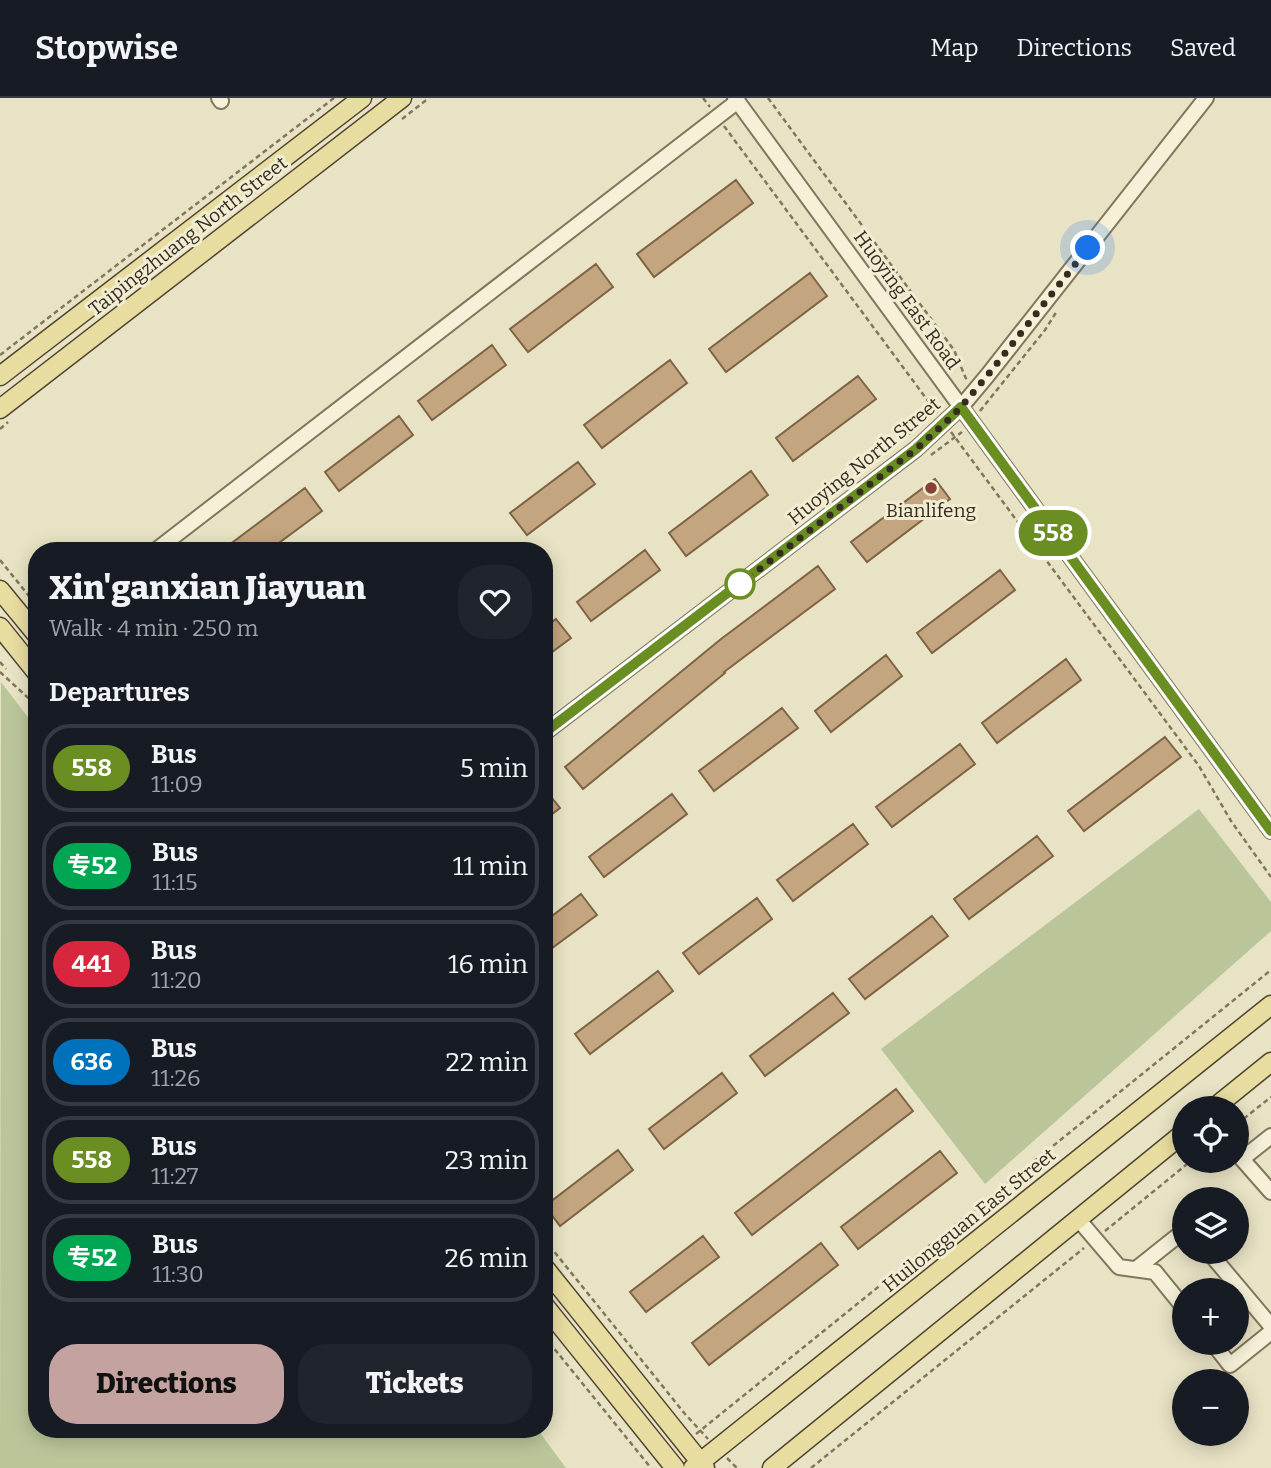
<!DOCTYPE html>
<html lang="en">
<head>
<meta charset="utf-8">
<style>
  body { margin:0; font-family:Bitter,"Noto Sans SC",serif; background:#20242c; color:#f1f3f6; height:100vh; display:flex; flex-direction:column; font-size:26px; white-space:nowrap }
  * { box-sizing:border-box; margin:0 }
  p { font-size:23px; color:#9ea1a6 }
  .icon { flex:none; width:38px; height:38px; fill:none; stroke:currentColor; stroke-width:2; stroke-linecap:round; stroke-linejoin:round }
  .map { position:relative; flex:1; overflow:hidden }
  .panel { position:absolute; left:28px; top:444px; width:525px; height:896px; display:flex; flex-direction:column; background:#171b24; border-radius:28px; box-shadow:0 4px 18px #0003 }
  .panel>* { flex:none }
  .badge { padding:0 14px; border-radius:23px; font-size:24px; line-height:46px }
  .buttons { position:absolute; left:1172px; top:998px; display:grid; gap:14px }
  .buttons a { display:grid; place-items:center; width:77px; height:77px; border-radius:50%; background:#171b24; box-shadow:0 4px 18px #0003; font-size:35px }
  .you { position:absolute; width:35px; height:35px; margin:-18px; border:5px solid #fff; border-radius:50%; background:#1a73e8; box-shadow:0 0 0 10px #1a73e833 }
  .map>.badge { position:absolute; translate:-50% -50%; box-shadow:0 0 0 4px #fff }
  h2 { padding:0 21px; font-size:26px; line-height:63px }
  .round { display:grid; place-items:center; flex:none; width:74px; height:74px; border-radius:28px; background:#20242c }
  .summary { display:flex; align-items:center; justify-content:space-between; height:119px; padding:0 21px }
  h1 { font-size:33px; font-weight:800; line-height:52px }
  .cta { display:flex; gap:14px; margin-top:auto; padding:14px 21px }
  .cta a { flex:1; height:80px; border-radius:28px; background:#c3a29f; color:#111; font-size:28px; font-weight:800; line-height:80px; text-align:center }
  .cta a+a { background:#20242c; color:#f1f3f6 }
  ul { padding:0; list-style:none }
  li { display:flex; align-items:center; gap:21px; height:88px; margin:0 14px 10px; padding:0 7px; border:4px solid #363941; border-radius:28px }
  li div { flex:1 }
  li b { display:block; font-size:26px }
  li em { font-style:normal }
  li .badge { min-width:77px; font-weight:700; text-align:center }
  header { display:flex; align-items:center; gap:42px; box-sizing:border-box; height:98px; padding:0 35px; background:#171b24; border-bottom:2px solid #363941 }
  header strong { font-size:33px }
  nav { display:flex; gap:38px; margin-inline-start:auto; font-size:24px }
  .map>svg:first-child { display:block }
</style>
</head>
<body>
<header>
<strong>Stopwise</strong>
<nav><a>Map</a><a>Directions</a><a>Saved</a></nav>
</header>
<div class="map">
<svg width="1271" height="1370" viewBox="0 0 1271 1370">
  <rect width="100%" height="100%" fill="#e9e3c5"/>
  <path fill="#bac69a" d="M1,584l36,47v701h501l28,38h-566z
    M1199,711l72,93v29l-286,253 -104,-135z"/>
  <path fill="#c3a57f" stroke="#7e6445" stroke-width="2" d="M736,82l17,23 -99,74 -17,-23z
    M596,166l17,23 -85,65 -18,-23z
    M810,175l17,23 -101,76 -17,-23z
    M492,247l14,20 -74,55 -14,-19z
    M670,262l17,23 -85,65 -18,-23z
    M858,278l18,23 -83,62 -17,-23z
    M399,318l14,19 -74,56 -14,-19z
    M578,364l17,22 -68,51 -17,-22z
    M751,373l17,24 -82,61 -17,-23z
    M935,381l15,20 -83,63 -16,-20z
    M305,390l17,23 -54,40h-47z
    M645,452l15,20 -69,51 -14,-19z
    M818,468l17,23 -111,83 1,1 -142,116 -18,-22 156,-128z
    M1000,472l15,20 -83,63 -15,-20z
    M556,521l15,19 -27,20v-30z
    M886,557l16,21 -71,56 -16,-21z
    M1066,561l15,21 -84,63 -15,-20z
    M782,610l16,20 -84,63 -15,-20z
    M1165,639l16,20 -97,74 -16,-20z
    M960,646l15,20 -83,63 -16,-20z
    M544,690l16,20 -16,12z
    M672,696l15,20 -83,63 -15,-20z
    M853,726l15,20 -75,57 -16,-21z
    M1037,738l16,20 -84,63 -15,-20z
    M581,796l16,21 -53,39v-32z
    M757,800l15,21 -73,55 -16,-21z
    M932,818l16,20 -83,63 -16,-20z
    M658,873l15,20 -83,63 -15,-20z
    M833,895l16,20 -84,63 -15,-20z
    M722,975l15,20 -73,56 -15,-20z
    M896,991l17,22 -161,124 -17,-22z
    M618,1052l15,20 -73,56 -15,-20z
    M940,1053l17,22 -99,76 -17,-22z
    M703,1138l16,21 -73,55 -16,-20z
    M821,1145l17,22 -129,100 -17,-22z"/>
  <g fill="none" stroke-linecap="round" stroke-linejoin="round">
    <g stroke="#82765d" stroke-width="18">
      <path id="minor" d="M219,0l2,3
        M735,0l536,733
        M155,453l583,-450
        M544,635l372,-284 45,-42 26,-31 219,-278
        M1271,1038l-29,23 29,33
        M1078,1121l41,48 36,5 30,37
        M1208,1153l63,75
        M1136,1171l49,-39
        M1212,1244l18,23 41,-33"/>
    </g>
    <g stroke="#504431" stroke-width="21">
      <path id="major" d="M0,278l362,-278
        M0,311l402,-311
        M0,492l37,45
        M0,529l37,46
        M1214,1010l57,-46
        M544,1169l161,201
        M544,1207l131,163
        M693,1370l578,-463
        M772,1370l413,-336"/>
    </g>
    <path stroke="#82765d" stroke-width="2.5" stroke-dasharray="5 3.5" stroke-linecap="butt" d="M703,0l7,9
      M768,0l186,252 13,31
      M402,21l27,-21
      M724,28l213,287
      M0,257l334,-257
      M980,313l65,-81 12,-19
      M0,331l8,-7
      M951,334l248,334 32,55 40,56
      M931,357l31,-23
      M849,384l19,-18 53,-39
      M0,462l37,46
      M0,564l6,7
      M0,574l37,34
      M1237,1026l34,-27
      M1105,1133l87,-71
      M544,1141l141,175 23,25
      M544,1238l107,132
      M696,1336l575,-464
      M727,1360l10,10
      M811,1370l273,-220"/>
    <use href="#minor" stroke="#f5f0d7" stroke-width="14"/>
    <use href="#major" stroke="#e8dda0" stroke-width="18"/>
  </g>
  <g fill="none" stroke-linecap="round" stroke-linejoin="round">
    <g stroke="#fff" stroke-width="16">
      <path id="line" d="M544,635l372,-284 45,-42 310,424"/>
    </g>
    <use href="#line" stroke="#6b8e23" stroke-width="10"/>
    <path stroke="#332c1f" stroke-width="7" stroke-dasharray="0 12.6" d="M740,486l176,-135 29,-26 16,-16 26,-31 101,-128"/>
  </g>
  <circle fill="#8a4034" stroke="#f1edd3" stroke-width="2.5" cx="931" cy="390" r="7"/>
  <circle fill="#fff" stroke="#6b8e23" stroke-width="3.5" cx="740" cy="486" r="14"/>
  <g text-anchor="middle" dominant-baseline="central" stroke-width="6" stroke-linejoin="round" paint-order="stroke">
    <g font-size="19" fill="#332c1f" stroke="#f1edd3">
      <text transform="translate(188 138) rotate(-38)">Taipingzhuang North Street</text>
      <text transform="translate(907 202) rotate(54)">Huoying East Road</text>
      <text transform="translate(864 363) rotate(-39)">Huoying North Street</text>
      <text transform="translate(969 1122) rotate(-39)">Huilongguan East Street</text>
    </g>
    <g font-size="19" fill="#332c1f" stroke="#f1edd3">
      <text x="931" y="412">Bianlifeng</text>
    </g>
  </g>
</svg>
<div class="buttons">
<a><svg class="icon" aria-label="locate" viewBox="0 0 24 24"><circle cx="12" cy="12" r="6"/><path d="M12 2v4M12 18v4M2 12h4M18 12h4"/></svg></a>
<a><svg class="icon" aria-label="layers" viewBox="0 0 24 24"><path d="M12 4l9 5-9 5-9-5zM3 14l9 5 9-5"/></svg></a>
<a>+</a>
<a>−</a>
</div>
<div class="you" style="left:1088px;top:150px"></div>
<b class="badge" style="left:1053px;top:435px;background:#6b8e23;color:#fff">558</b>
<section class="panel">
<div class="summary"><div><h1>Xin'ganxian Jiayuan</h1><p>Walk · 4 min · 250 m</p></div><a class="round"><svg class="icon" aria-label="heart" viewBox="0 0 24 24"><path d="M12 20l-8-8c-3-5 5-10 8-4 3-6 11-1 8 4z"/></svg></a></div>
<h2>Departures</h2>
<ul>
<li><span class="badge" style="background:#6b8e23;color:#fff">558</span><div><b>Bus</b><p>11:09</p></div><em>5 min</em></li>
<li><span class="badge" style="background:#00a651;color:#fff">专52</span><div><b>Bus</b><p>11:15</p></div><em>11 min</em></li>
<li><span class="badge" style="background:#d7263d;color:#fff">441</span><div><b>Bus</b><p>11:20</p></div><em>16 min</em></li>
<li><span class="badge" style="background:#0072bc;color:#fff">636</span><div><b>Bus</b><p>11:26</p></div><em>22 min</em></li>
<li><span class="badge" style="background:#6b8e23;color:#fff">558</span><div><b>Bus</b><p>11:27</p></div><em>23 min</em></li>
<li><span class="badge" style="background:#00a651;color:#fff">专52</span><div><b>Bus</b><p>11:30</p></div><em>26 min</em></li>
</ul>
<div class="cta"><a>Directions</a><a>Tickets</a></div>
</section>
</div>
</body>
</html>
